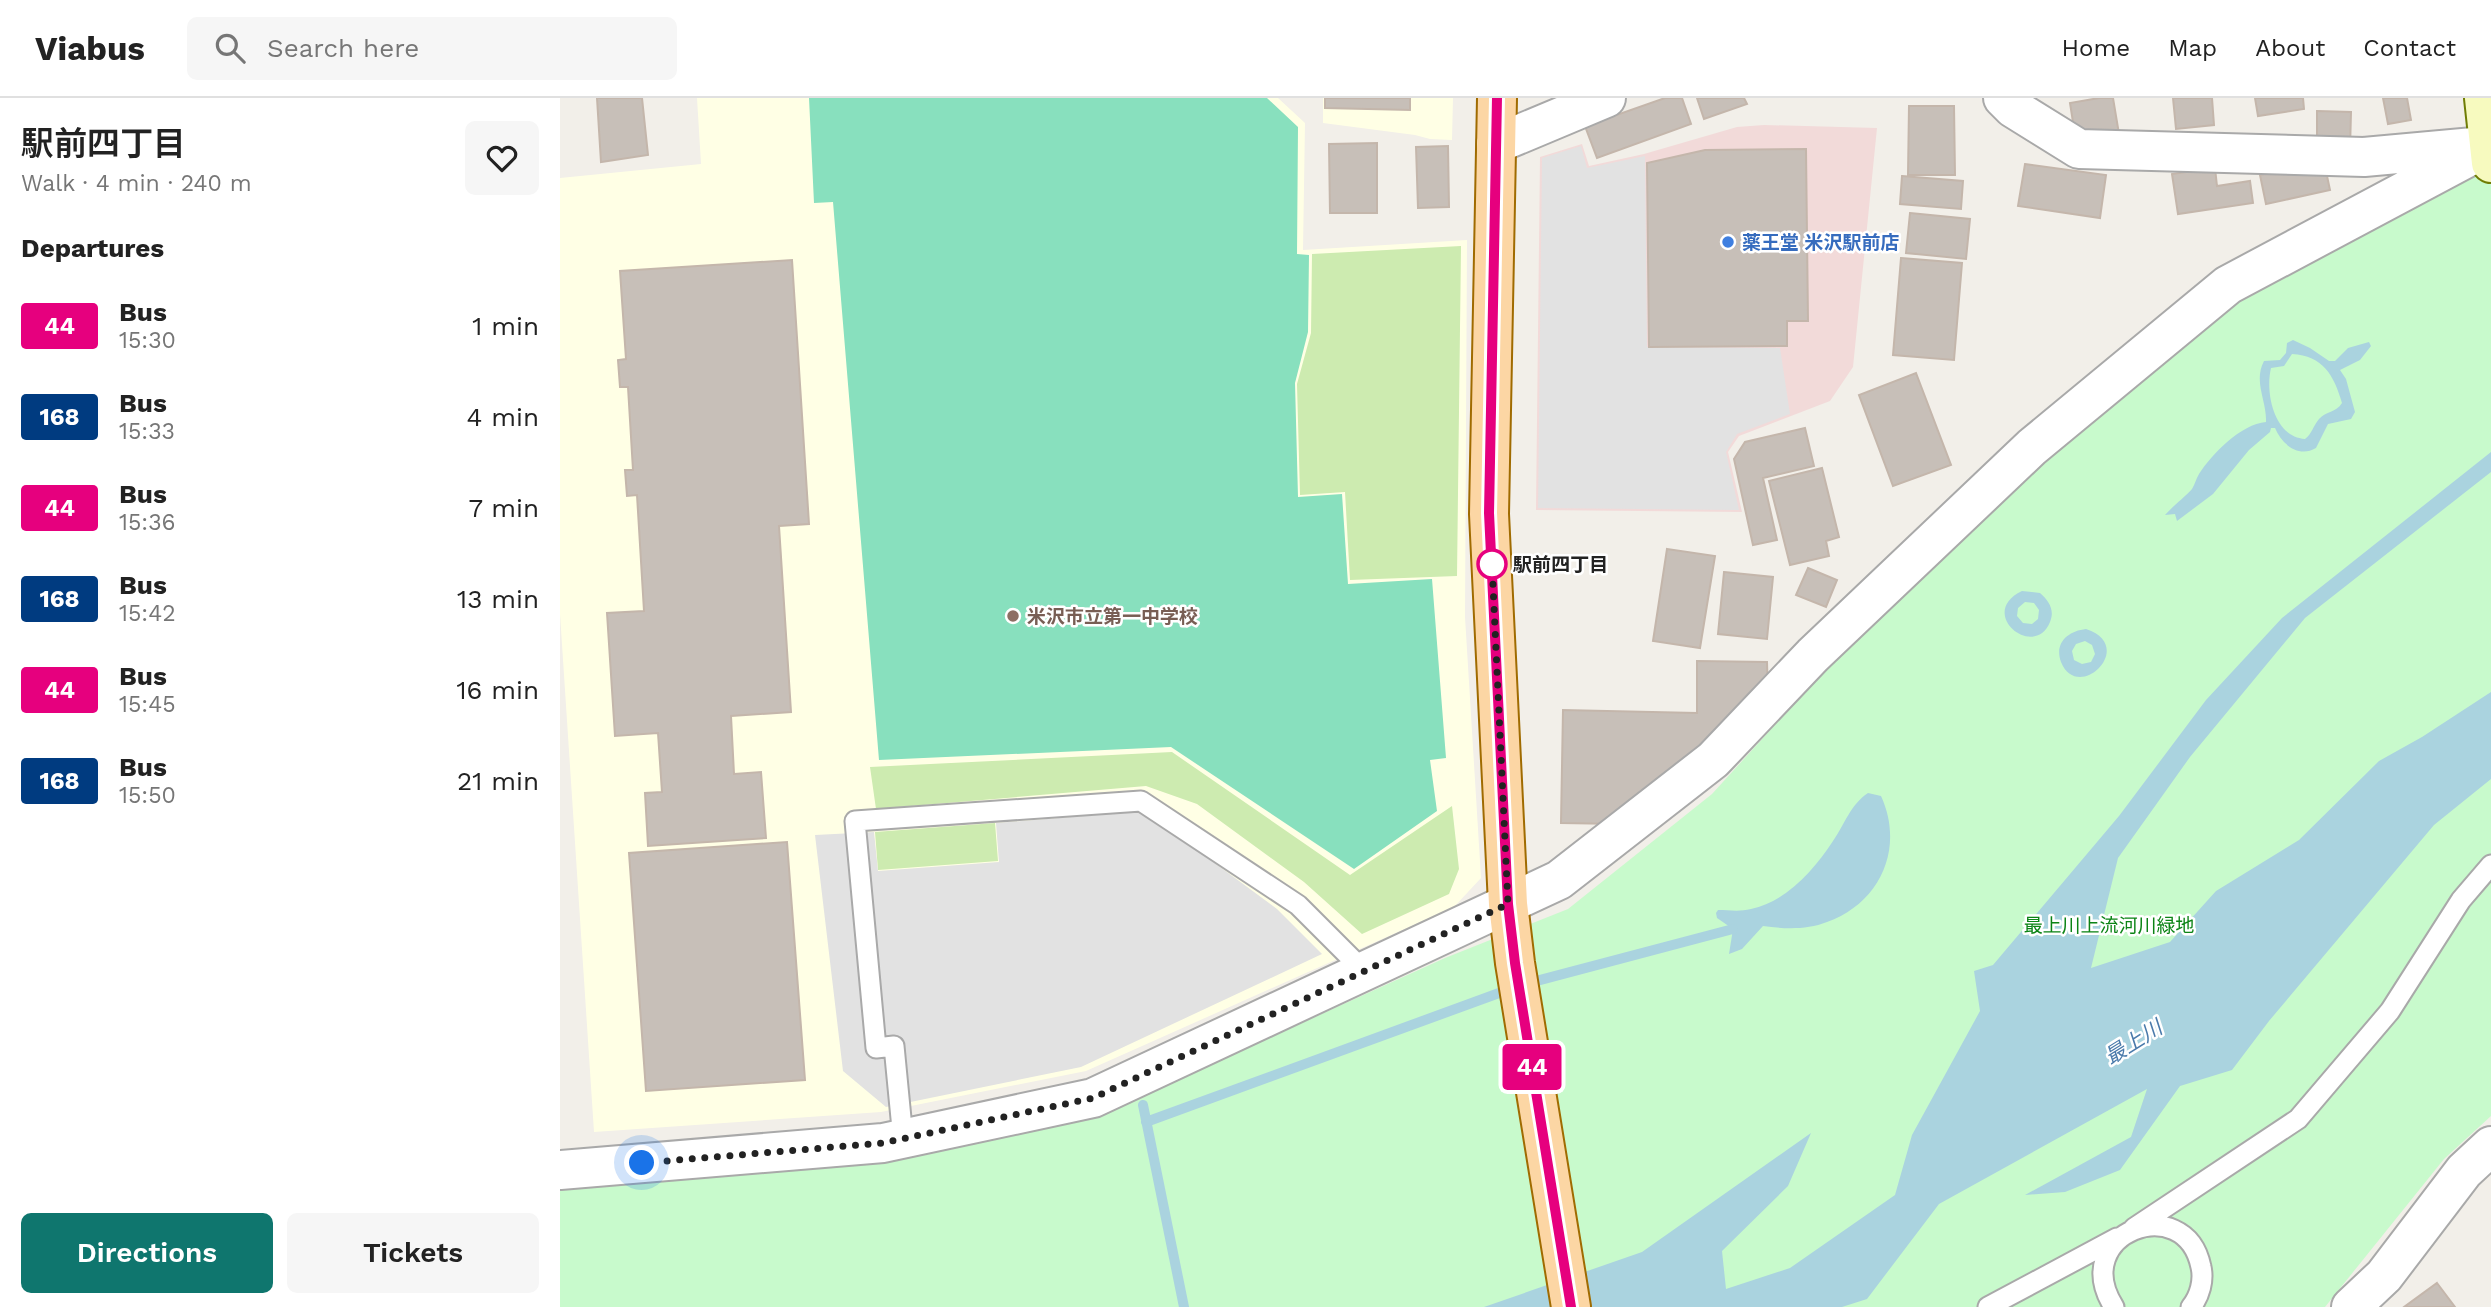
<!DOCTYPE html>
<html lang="en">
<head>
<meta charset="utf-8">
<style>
  body { margin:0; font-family:"Work Sans","Noto Sans JP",sans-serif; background:#f6f6f6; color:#222; height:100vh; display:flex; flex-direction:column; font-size:26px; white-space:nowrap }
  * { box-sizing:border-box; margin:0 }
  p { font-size:23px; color:#767676 }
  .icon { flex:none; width:38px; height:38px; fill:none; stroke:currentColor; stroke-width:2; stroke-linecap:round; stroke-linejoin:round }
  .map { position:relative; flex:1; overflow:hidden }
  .details { display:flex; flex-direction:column; background:#fff; width:560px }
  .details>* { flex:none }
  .badge { padding:0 14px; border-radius:5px; font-size:24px; line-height:46px }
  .you { position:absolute; width:35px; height:35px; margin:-18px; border:5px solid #fff; border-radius:50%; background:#1a73e8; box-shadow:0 0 0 10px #1a73e833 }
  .map>.badge { position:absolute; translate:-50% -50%; box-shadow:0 0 0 4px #fff }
  h2 { padding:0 21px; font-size:26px; line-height:63px }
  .round { display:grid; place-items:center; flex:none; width:74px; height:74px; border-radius:10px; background:#f6f6f6 }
  .overview { display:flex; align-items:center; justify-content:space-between; height:119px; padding:0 21px }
  h1 { font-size:33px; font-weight:600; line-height:52px }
  .action { display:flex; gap:14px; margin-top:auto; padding:14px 21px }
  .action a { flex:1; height:80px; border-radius:10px; background:#0f766e; color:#fff; font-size:28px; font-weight:600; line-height:80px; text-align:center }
  .action a+a { background:#f6f6f6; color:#222 }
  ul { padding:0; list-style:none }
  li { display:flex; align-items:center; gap:21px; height:91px; padding:0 21px }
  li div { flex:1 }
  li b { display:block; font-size:26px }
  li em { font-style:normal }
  li .badge { min-width:77px; font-weight:700; text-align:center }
  header { display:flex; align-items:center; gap:42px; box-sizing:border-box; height:98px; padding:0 35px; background:#fff; border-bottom:2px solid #e0e0e0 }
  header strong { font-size:33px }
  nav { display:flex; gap:38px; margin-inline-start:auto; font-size:24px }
  .search { width:490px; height:63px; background:#f6f6f6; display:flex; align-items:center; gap:18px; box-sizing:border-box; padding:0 24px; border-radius:10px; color:#767676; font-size:26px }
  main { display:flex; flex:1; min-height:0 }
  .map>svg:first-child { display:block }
</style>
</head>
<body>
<header>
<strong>Viabus</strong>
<div class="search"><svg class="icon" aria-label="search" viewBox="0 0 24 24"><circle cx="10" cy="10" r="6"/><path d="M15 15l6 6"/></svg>Search here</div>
<nav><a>Home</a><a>Map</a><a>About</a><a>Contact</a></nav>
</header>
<main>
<section class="details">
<div class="overview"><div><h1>駅前四丁目</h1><p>Walk · 4 min · 240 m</p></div><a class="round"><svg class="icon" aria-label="heart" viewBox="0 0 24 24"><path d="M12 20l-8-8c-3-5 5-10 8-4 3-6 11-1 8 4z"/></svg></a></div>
<h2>Departures</h2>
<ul>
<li><span class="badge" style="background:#e6007e;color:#fff">44</span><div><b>Bus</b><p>15:30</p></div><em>1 min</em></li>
<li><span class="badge" style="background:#003b80;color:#fff">168</span><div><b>Bus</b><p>15:33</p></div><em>4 min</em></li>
<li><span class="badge" style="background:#e6007e;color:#fff">44</span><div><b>Bus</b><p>15:36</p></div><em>7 min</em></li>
<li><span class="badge" style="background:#003b80;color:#fff">168</span><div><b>Bus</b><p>15:42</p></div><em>13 min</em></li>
<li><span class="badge" style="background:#e6007e;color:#fff">44</span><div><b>Bus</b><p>15:45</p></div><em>16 min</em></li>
<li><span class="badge" style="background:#003b80;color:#fff">168</span><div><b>Bus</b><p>15:50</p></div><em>21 min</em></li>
</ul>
<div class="action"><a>Directions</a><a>Tickets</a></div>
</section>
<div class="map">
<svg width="1931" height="1209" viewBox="0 0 1931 1209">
  <rect width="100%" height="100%" fill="#f2efe9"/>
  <path fill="#f2dad9" d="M1204,27l113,3 -24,239 -23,34 -91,35 -11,16 14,60 -206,-2 4,-353 42,-13 7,22 55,-12 93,-27z"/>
  <path fill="#ffffe5" d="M137,0h581l27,25 -2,127 164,-10 -2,377 16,261 -27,29 -368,164 -205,41 -287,20 -34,-518v-436l141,-14z
    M763,0h130l-1,42 -22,-1 -15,-4 -92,-12z"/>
  <path fill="#cdebb0" d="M901,148l-4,330 -107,4 -5,-88 -45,3 -3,-111 14,-51 1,-79z
    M612,654l178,123 102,-69 7,63 -10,25 -87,40 -58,-52 -107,-78 -51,-18 -270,23 -6,-42z
    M435,725l3,38 -120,9 -3,-38z"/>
  <path fill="#c8facc" d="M1931,67v951l-47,43 -119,148h-1765v-129l348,-20 195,-45 342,-155 123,-49 144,-115 123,-135 206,-204 202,-161z"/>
  <path fill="#88e0be" d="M249,0h458l31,29 -1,127 12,1 -1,77 -13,51 3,114 44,-3 6,90 84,-5 14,179 -16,2 7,51 -83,58 -183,-122 -292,13 -46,-558 -19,1z"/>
  <path fill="#e2e2e2" d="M1021,48l6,22 58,-12 2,191 133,1 10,66 -53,20 -11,18 13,58 -201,-2 4,-350z
    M584,713l133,98 45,45 -241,113 -195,40 -43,-36 -28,-236 59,-3 4,39 121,-9 -3,-39z"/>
  <path fill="#aad3df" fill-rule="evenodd" d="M1733,242l17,8 19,13h6l13,-13 21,-6 2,4 -11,14 -20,10 6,9 9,33 -4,7 -23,5 -12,24c-17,10 -34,-3 -41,-20h-4l-1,4 -21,18 -36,44 -36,27 -2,-7 -10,1c8,-9 20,-18 27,-26 3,-5 4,-10 7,-15 13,-20 42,-50 67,-52 1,-21 -13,-40 -2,-61l16,-1 6,-7 1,-10zM1732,256c31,2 42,21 50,49 -6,10 -16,8 -23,16 -6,7 -7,15 -14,20 -31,-2 -40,-46 -34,-71l13,-2z
    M1931,354v20l-186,146 -115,139 -72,101 -27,110 79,-26 46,-51 83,-51 80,-79 43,-24 69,-45v87l-57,46 -165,196 -37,49 -52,16 -60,84 -55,22 -40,3 106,-58 16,-48 -208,115 -72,95 -25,8h-358l158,-55 169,-119 -23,53 -66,65 4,38 64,-21 105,-73 17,-60 68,-124 -6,-40 19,-6 126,-149 87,-116 76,-82z
    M1462,493l18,2c9,8 15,17 10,29 -16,39 -74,-9 -28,-31zM1465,504l9,1 5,7 -1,9 -6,5 -9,-1 -6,-7 1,-8z
    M1526,531c52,17 -8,75 -25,33 -7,-19 7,-31 25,-33zM1525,543l7,4 3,9 -4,8 -9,2 -8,-4 -2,-9 4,-7z
    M1308,695l13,3c24,52 -1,107 -54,126 -20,8 -43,7 -64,4l-21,23 -13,5 4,-25 -16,-11 -1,-5 2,-3c11,0 21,2 33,-1 35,-7 63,-39 82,-68 12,-17 17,-36 35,-48z"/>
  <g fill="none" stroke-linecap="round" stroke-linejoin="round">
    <path stroke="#aad3df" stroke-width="10" d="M583,1007l41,202
      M586,1024l375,-137 212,-56"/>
  </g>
  <path fill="#c7bfb8" stroke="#c4b6ab" stroke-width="2" d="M37,0h45l6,57 -47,7z
    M765,0h85v12l-85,-2z
    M1105,0h17l9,26 -94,34 -12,-32z
    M1137,0h47l3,6 -43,15z
    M1539,0h14l6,36 -43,7 -6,-38z
    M1613,0h39l2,27 -38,4z
    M1695,0h48l1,11 -46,7z
    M1823,0h24l4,22 -23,4z
    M1349,8h45l1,69h-47z
    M1757,13l34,1 -1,38 -33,-1z
    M817,45v70h-47l-1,-69z
    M888,48l1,61 -31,1 -2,-61z
    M1246,51l2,172h-21v25l-138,1 -2,-184 58,-13z
    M1764,64l6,28 -64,14 -6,-29z
    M1465,66l81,11 -6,43 -82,-12z
    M1655,70l2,18 33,-5 3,22 -75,11 -6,-40z
    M1342,78l61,5 -2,28 -61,-5z
    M1350,115l60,6 -4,40 -60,-6z
    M1341,160l61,5 -8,97 -61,-5z
    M232,162l17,264 -30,2 12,186 -60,4 3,58 27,-2 5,66 -118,8 -3,-53 17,-1 -4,-59 -43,3 -8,-123 37,-2 -7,-116 -10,1 -2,-26h8l-5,-83h-8l-2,-27 8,-1 -6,-88z
    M1356,275l35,92 -58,21 -34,-91z
    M1245,330l9,38 -51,12 14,62 -24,5 -19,-86 11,-17z
    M1262,370l17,69 -13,4 3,15 -39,9 -21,-84z
    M1107,451l48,7 -15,92 -47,-7z
    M1248,470l29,12 -11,27 -30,-12z
    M1164,474l49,5 -6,62 -49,-5z
    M1137,563l70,1 1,34 -148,128 -59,-1 2,-113 134,3z
    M227,744l18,238 -159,11 -17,-238z
    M1877,1185l18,24h-51z"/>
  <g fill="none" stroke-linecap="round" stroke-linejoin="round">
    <g stroke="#a9a9a9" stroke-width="23">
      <path id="service" d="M343,1041l-9,-93 -18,2 -21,-227 286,-20 157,104 65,65
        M1574,1130l164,-109 92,-108 71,-111 30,-35
        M1428,1209l129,-69
        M1554,1209c-47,-74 71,-118 87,-40 3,13 -1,29 -10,40"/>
    </g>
    <g stroke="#a9a9a9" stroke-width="42">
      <path id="minor" d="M1443,0l10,10 66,41 285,8 110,-10
        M936,46l110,-46
        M0,1072l323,-27 210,-45 466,-218 154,-120 100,-105 219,-208 196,-162 263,-140
        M1791,1209l33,-31 80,-105 27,-25"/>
    </g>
    <g stroke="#707d05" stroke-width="42">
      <path id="secondary" d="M1924,0l7,65"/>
    </g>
    <g stroke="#a06b00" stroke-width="42">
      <path id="primary" d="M937,0l-8,416 19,390 7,59 56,344"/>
    </g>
    <use href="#service" stroke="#fff" stroke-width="19"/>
    <use href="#minor" stroke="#fff" stroke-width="38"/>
    <use href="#secondary" stroke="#f7fabf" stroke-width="38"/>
    <use href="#primary" stroke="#fcd6a4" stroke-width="38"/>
  </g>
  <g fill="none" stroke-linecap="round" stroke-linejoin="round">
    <g stroke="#fff" stroke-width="16">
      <path id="line" d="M937,0l-8,415 19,391 7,59 56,344"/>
    </g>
    <use href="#line" stroke="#e6007e" stroke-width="10"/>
    <path stroke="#222" stroke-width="7" stroke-dasharray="0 12.6" d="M82,1065l241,-20 210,-45 415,-194 -16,-340"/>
  </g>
  <circle fill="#3f7fe0" stroke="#fff" stroke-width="2.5" cx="1168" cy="144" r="7"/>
  <circle fill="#fff" stroke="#e6007e" stroke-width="3.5" cx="932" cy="466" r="14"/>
  <circle fill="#8d6e63" stroke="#fff" stroke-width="2.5" cx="453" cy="518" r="7"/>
  <g text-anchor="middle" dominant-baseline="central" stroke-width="5" stroke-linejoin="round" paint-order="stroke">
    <g font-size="19" font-weight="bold" fill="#366cbe" stroke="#fff" text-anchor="start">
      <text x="1182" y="144">薬王堂 米沢駅前店</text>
    </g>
    <g font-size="19" font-weight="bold" fill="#222" stroke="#fff" text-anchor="start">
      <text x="953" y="466">駅前四丁目</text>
    </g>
    <g font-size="19" font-weight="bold" fill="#785e54" stroke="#fff" text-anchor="start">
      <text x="467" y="518">米沢市立第一中学校</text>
    </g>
    <g font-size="19" fill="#0c8416" stroke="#fff">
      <text x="1549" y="827">最上川上流河川緑地</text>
    </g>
    <g font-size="21" font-style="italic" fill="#4a7aab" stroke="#fff">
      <text transform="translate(1573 944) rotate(-32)">最上川</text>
    </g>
  </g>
</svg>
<div class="you" style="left:82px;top:1065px"></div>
<b class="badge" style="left:972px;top:969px;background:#e6007e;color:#fff">44</b>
</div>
</main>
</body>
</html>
